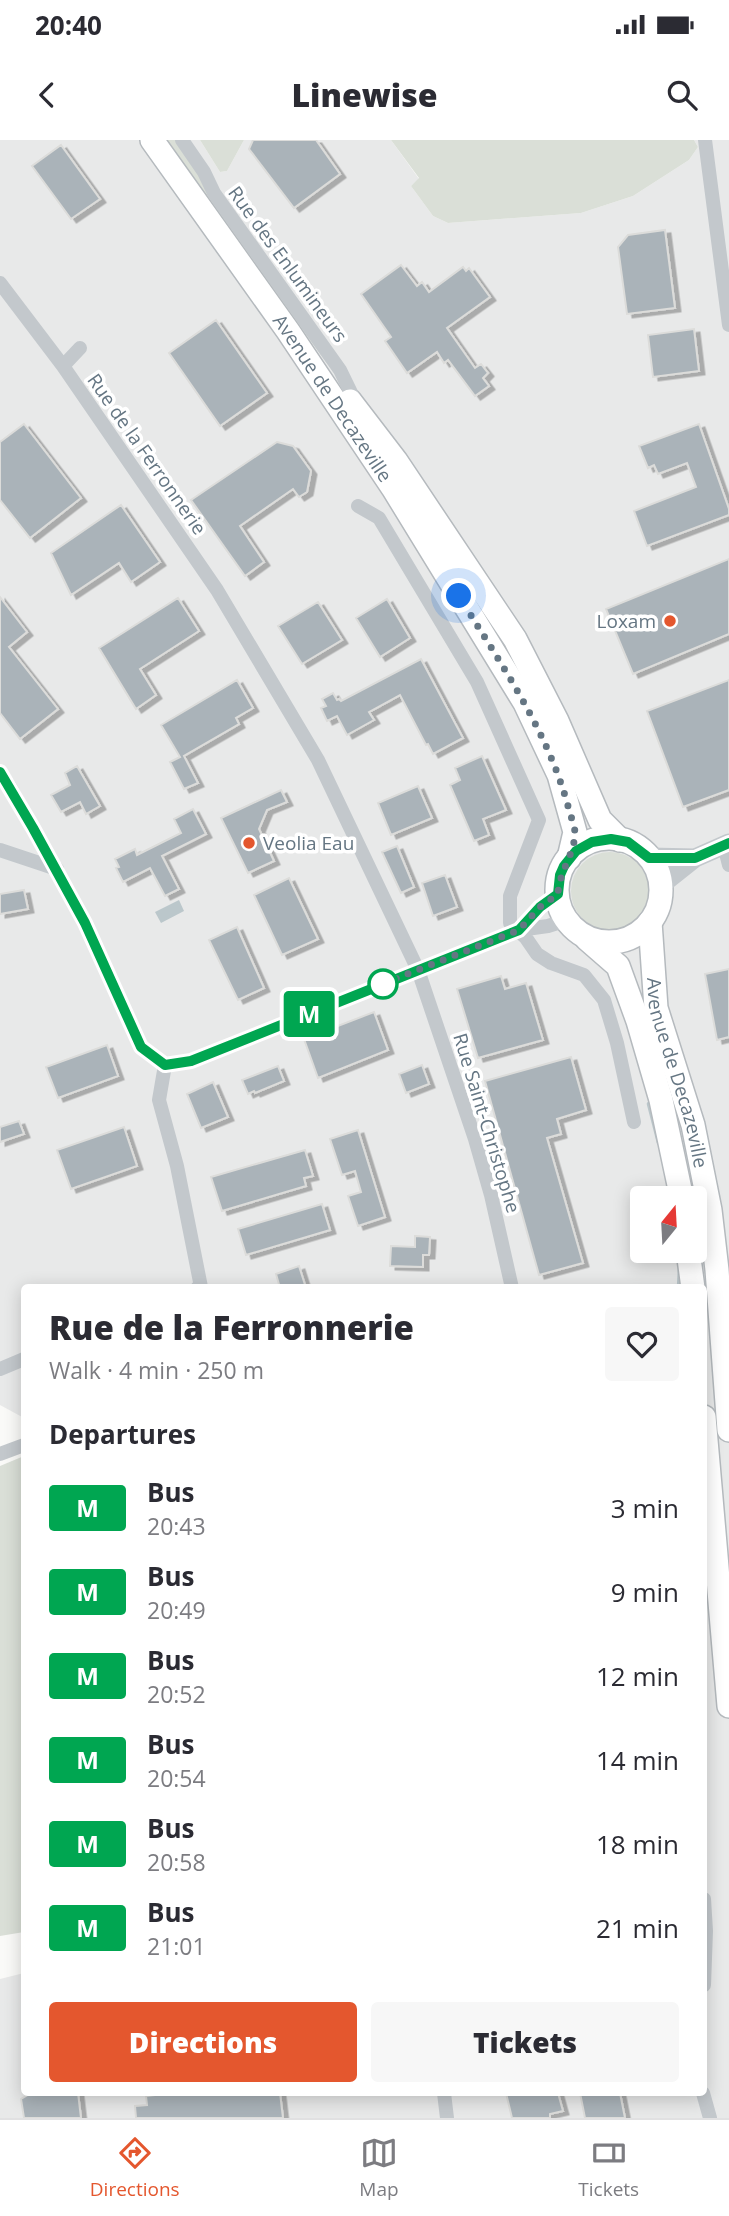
<!DOCTYPE html>
<html lang="en">
<head>
<meta charset="utf-8">
<style>
  body { margin:0; font-family:"Open Sans",sans-serif; background:#f7f7f7; color:#2b2b33; height:100vh; display:flex; flex-direction:column; font-size:26px; white-space:nowrap }
  * { box-sizing:border-box; margin:0 }
  p { font-size:23px; color:#7c7c81 }
  .icon { flex:none; width:38px; height:38px; fill:none; stroke:currentColor; stroke-width:2; stroke-linecap:round; stroke-linejoin:round }
  .map { position:relative; flex:1; overflow:hidden }
  .details { position:absolute; left:21px; top:1144px; width:686px; height:812px; display:flex; flex-direction:column; background:#fff; border-radius:7px; box-shadow:0 4px 18px #0003 }
  .details>* { flex:none }
  .badge { padding:0 14px; border-radius:5px; font-size:24px; line-height:46px }
  .needle { width:46px; rotate:18deg }
  .buttons { position:absolute; left:630px; top:1046px; display:grid; gap:14px }
  .buttons a { display:grid; place-items:center; width:77px; height:77px; border-radius:7px; background:#fff; box-shadow:0 4px 18px #0003; font-size:35px }
  .you { position:absolute; width:35px; height:35px; margin:-18px; border:5px solid #fff; border-radius:50%; background:#1a73e8; box-shadow:0 0 0 10px #1a73e833 }
  .map>.badge { position:absolute; translate:-50% -50%; box-shadow:0 0 0 4px #fff }
  h2 { padding:0 28px; font-size:26px; line-height:63px }
  .round { display:grid; place-items:center; flex:none; width:74px; height:74px; border-radius:7px; background:#f7f7f7 }
  .head { display:flex; align-items:center; justify-content:space-between; height:119px; padding:0 28px }
  h1 { font-size:33px; font-weight:800; line-height:52px }
  .action { display:flex; gap:14px; margin-top:auto; padding:14px 28px }
  .action a { flex:1; height:80px; border-radius:7px; background:#e4572e; color:#fff; font-size:28px; font-weight:800; line-height:80px; text-align:center }
  .action a+a { background:#f7f7f7; color:#2b2b33 }
  ul { padding:0; list-style:none }
  li { display:flex; align-items:center; gap:21px; height:84px; padding:0 28px }
  li div { flex:1 }
  li b { display:block; font-size:26px }
  li em { font-style:normal }
  li .badge { min-width:77px; font-weight:700; text-align:center }
  .status { display:flex; justify-content:space-between; align-items:center; height:49px; padding:0 35px; background:#fff; direction:ltr }
  .status svg { height:19px; fill:currentColor }
  header { display:flex; justify-content:space-between; align-items:center; height:91px; padding:0 28px; background:#fff; font-size:32px; font-weight:800 }
  .tab-bar { display:flex; justify-content:space-around; align-items:center; height:98px; border-top:2px solid #e1e1e2; background:#fff; font-size:19px; color:#7c7c81 }
  .tab-bar a { display:grid; justify-items:center; gap:4px }
  .tab-bar .active { color:#e4572e }
  .map>svg:first-child { display:block }
</style>
</head>
<body>
<div class="status"><b>20:40</b><svg viewBox="0 0 49 12"><path d="M0 12V9h3v3zM5 12V6h3v6zM10 12V3h3v9zM15 12V0h3v12zM26 1h20v11H26zM47 4h2v5h-2z"/></svg></div>
<header><svg class="icon" aria-label="back" viewBox="0 0 24 24"><path d="M15 5l-7 7 7 7"/></svg>Linewise<svg class="icon" aria-label="search" viewBox="0 0 24 24"><circle cx="10" cy="10" r="6"/><path d="M15 15l6 6"/></svg></header>
<div class="map">
<svg width="729" height="1978" viewBox="0 0 729 1978">
  <defs>
    <filter id="shadow"><feDropShadow dx="5.5" dy="3.5" stdDeviation="0" flood-color="#0004"/></filter>
  </defs>
  <rect width="100%" height="100%" fill="#fafaf8"/>
  <path fill="#e8e9e9" fill-rule="evenodd" d="M0,0h200l20,32 7,-1 17,-31h147l28,39 -8,7 22,30 15,7 133,-10 52,-17 56,-36 9,-13 -4,-7h35v1978h-729v-139l24,-6v120h680v-805h-680v130l-24,-13zM642,1059h53v52h-53z"/>
  <path fill="#dadfd7" d="M162,0h16l151,223 -3,-1z
    M200,0h44l-17,31 -7,1z
    M391,0h303l4,7 -9,13 -56,36 -52,17 -133,10 -15,-7 -22,-30 8,-8z
    M571 751a39 39 0 1 1 78 0a39 39 0 1 1-78 0Z
    M24,1316v476l-24,4v-470z"/>
  <path fill="#bbc7cb" d="M179,760l5,11 -23,12 -6,-11z"/>
  <g fill="none" stroke-linecap="round" stroke-linejoin="round">
    <path stroke="#bbc7cb" stroke-width="4.5" d="M649,964l10,39
      M679,1148l1,-20"/>
  </g>
  <path fill="#aab3b9" stroke="#dcdcda" stroke-width="2" filter="url(#shadow)" d="M253,0h63l24,34 -46,34 -45,-59z
    M61,5l39,54 -29,20 -39,-53z
    M665,90l10,78 -48,6 -9,-67 10,-12z
    M401,125l16,21 5,-4 7,10 34,-25 3,4 3,-3 21,29 -43,31 28,40 6,-4 7,9 -5,5 6,8 -14,10 -27,-36 -4,3 -7,-11 -30,21 -22,-32 6,-4 -30,-43z
    M216,180l51,73 -47,33 -51,-73z
    M694,189l5,42 -46,6 -5,-42z
    M24,284l57,74 -51,40 -30,-38v-58z
    M699,284l30,85v6l-82,31 -13,-35 62,-24 -9,-24 -29,11 -4,-9 -6,3 -9,-22z
    M277,302l16,4 18,25 -4,21 -8,5 -6,-8 -53,37 24,36 -19,14 -54,-76z
    M121,365l39,57 -29,20 -12,-19 -48,32 -20,-42z
    M729,419v75l-96,40 -27,-65z
    M0,457l27,35 -18,15 49,62 -38,30 -20,-26z
    M178,458l21,33 -59,38 16,26 -20,14 -37,-61z
    M387,459l23,39 -30,19 -24,-39z
    M318,462l24,38 -40,24 -24,-38z
    M421,519l42,79 -30,16 -5,-10 -2,1 -26,-50 -31,17 5,8 -27,15 -10,-19 -10,5 -6,-13 5,-2 -4,-7 11,-6 4,7 2,-1 2,2z
    M237,540l16,28 -17,10 3,6 -55,32 14,27 -14,6 -14,-27 10,-5 -19,-32z
    M729,540v110l-46,17 -36,-96z
    M482,616l24,54 -23,9 6,16 -15,6 -24,-56 10,-5 -5,-12z
    M77,626l23,40 -14,8 -6,-12 -19,10 -10,-17 19,-10 -5,-12z
    M418,646l14,32 -41,17 -13,-32z
    M281,650l6,12 -20,8 -8,19 15,32 -26,12 -27,-55z
    M193,669l13,25 -44,22 17,33 -14,7 -15,-28 -27,14 -7,-14 3,-1 -4,-8 20,-10 2,6 44,-22 -7,-14z
    M397,706l17,41 -13,6 -19,-41z
    M445,735l12,32 -24,9 -11,-33z
    M289,738l29,61 -36,16 -28,-60z
    M24,750l4,19 -28,5v-20z
    M237,787l27,61 -26,12 -29,-60z
    M729,829v68l-12,3 -12,-66z
    M501,836l4,13 21,-6 17,57 -65,18 -21,-69z
    M374,872l14,38 -70,28 -14,-39z
    M107,905l11,31 -60,22 -12,-31z
    M571,917l15,53 -29,9 4,15 -14,4 36,125 -44,12 -54,-194z
    M422,925l7,19 -23,9 -7,-19z
    M278,926l6,15 -29,12 -1,-2 -6,3 -6,-14z
    M213,942l15,35 -27,11 -14,-34z
    M19,981l5,13 -24,8v-15z
    M124,987l13,39 -66,23 -14,-39z
    M358,990l27,87 -27,9 -10,-30 13,-4 -6,-21 -13,4 -12,-36z
    M305,1010l8,26 -9,2 2,8 -84,25 -11,-34z
    M322,1064l8,26 -84,25 -8,-26z
    M415,1096l15,1 -1,18h-6v12l-33,-1 1,-20 24,1z
    M299,1126l7,22h-26l-4,-14z
    M31,1953h47l3,25h-57l-3,-19z
    M173,1953h107l3,25h-147l-1,-12 12,-1 -1,-9z
    M506,1953h52l5,18 -13,3v4h-38z
    M580,1953h40l5,25h-40z"/>
  <g fill="none" stroke-linecap="round" stroke-linejoin="round">
    <g stroke="#b5babe" stroke-width="26">
      <g id="primary">
        <path id="s1" d="M152,0l136,191 105,157 132,215 34,72 16,57 -6,26"/>
        <path d="M350,261l46,60 119,178 42,82 43,99 20,20"/>
        <circle cx="609" cy="750" r="52"/>
        <path id="s2" d="M650,782l6,86 37,117 17,85 7,60 12,160"/>
        <path d="M587,799l31,27 20,55 23,79 21,99"/>
        <path d="M688,1111l5,37"/>
        <path d="M704,1277l25,289"/>
      </g>
    </g>
    <path stroke="#c3c8cc" stroke-width="14" d="M182,0l22,32 10,21 126,177 18,37
      M705,0l24,185
      M0,143l63,83
      M80,208l-17,18 154,224 101,170 100,210 57,169 16,56 21,93
      M358,366l21,12 98,164 62,138 -29,76v27l16,15 11,16 14,9 33,12 20,25 13,43 17,79
      M0,632l10,15 75,136 56,124 24,18
      M724,705l5,20
      M0,710l57,19
      M519,790l21,-23 18,-13
      M165,925l26,-4 328,-131 29,-4 19,-6
      M165,925l-6,35 18,66 24,121 -4,1
      M0,1229l24,-10
      M0,1314l24,-9
      M704,1759l2,32 -2,54
      M444,1953l3,25
      M703,1953l7,25"/>
    <path stroke="#c3c8cc" stroke-width="19" d="M649,717l46,1
      M661,745l34,-27 34,-15"/>
    <use href="#primary" stroke="#fff" stroke-width="23"/>
  </g>
  <g fill="none" stroke-linecap="round" stroke-linejoin="round">
    <g stroke="#fff" stroke-width="16">
      <path id="line" d="M0,632l33,56 52,95 56,124 24,18 26,-4 328,-131 21,-23 18,-13 2,-19 4,-9 12,-15 16,-9 19,-3 17,3 21,16h46l34,-15"/>
    </g>
    <use href="#line" stroke="#00a651" stroke-width="10"/>
    <path stroke="#657683" stroke-width="7" stroke-dasharray="0 12.6" d="M383,844l-11,4 147,-58 21,-23 18,-13c1,-23 17,-40 17,-62 -1,-8 -5,-18 -7,-26 -21,-77 -68,-143 -109,-210"/>
  </g>
  <g fill="#e4572e" stroke="#fff" stroke-width="2.5">
    <circle cx="670" cy="481" r="7"/>
    <circle cx="249" cy="703" r="7"/>
  </g>
  <circle fill="#fff" stroke="#00a651" stroke-width="3.5" cx="383" cy="844" r="14"/>
  <g text-anchor="middle" dominant-baseline="central" stroke-width="7" stroke-linejoin="round" paint-order="stroke">
    <g font-size="19" fill="#657683" stroke="#fff">
      <text transform="translate(288 124) rotate(54)">Rue des Enlumineurs</text>
      <text stroke="none"><textPath href="#s1" startOffset="315">Avenue de Decazeville</textPath></text>
      <text transform="translate(147 314) rotate(55)">Rue de la Ferronnerie</text>
      <text stroke="none"><textPath href="#s2" startOffset="154">Avenue de Decazeville</textPath></text>
      <text transform="translate(487 983) rotate(73)">Rue Saint-Christophe</text>
    </g>
    <g font-size="19" fill="#657683" stroke="#fff" text-anchor="end">
      <text x="656" y="481">Loxam</text>
      <text x="263" y="703" text-anchor="start">Veolia Eau</text>
    </g>
  </g>
</svg>
<div class="buttons">
<a><svg class="needle" viewBox="-14 -14 28 28"><path d="M0-13l5 13h-10z" fill="#e53935"/><path d="M0 13l5-13h-10z" fill="#7c7c81"/></svg></a>
</div>
<div class="you" style="left:459px;top:456px"></div>
<b class="badge" style="left:309px;top:874px;background:#00a651;color:#fff">M</b>
<section class="details">
<div class="head"><div><h1>Rue de la Ferronnerie</h1><p>Walk · 4 min · 250 m</p></div><a class="round"><svg class="icon" aria-label="heart" viewBox="0 0 24 24"><path d="M12 20l-8-8c-3-5 5-10 8-4 3-6 11-1 8 4z"/></svg></a></div>
<h2>Departures</h2>
<ul>
<li><span class="badge" style="background:#00a651;color:#fff">M</span><div><b>Bus</b><p>20:43</p></div><em>3 min</em></li>
<li><span class="badge" style="background:#00a651;color:#fff">M</span><div><b>Bus</b><p>20:49</p></div><em>9 min</em></li>
<li><span class="badge" style="background:#00a651;color:#fff">M</span><div><b>Bus</b><p>20:52</p></div><em>12 min</em></li>
<li><span class="badge" style="background:#00a651;color:#fff">M</span><div><b>Bus</b><p>20:54</p></div><em>14 min</em></li>
<li><span class="badge" style="background:#00a651;color:#fff">M</span><div><b>Bus</b><p>20:58</p></div><em>18 min</em></li>
<li><span class="badge" style="background:#00a651;color:#fff">M</span><div><b>Bus</b><p>21:01</p></div><em>21 min</em></li>
</ul>
<div class="action"><a>Directions</a><a>Tickets</a></div>
</section>
</div>
<nav class="tab-bar">
<a class="active"><svg class="icon" aria-label="directions" viewBox="0 0 24 24"><path d="M12 3l9 9-9 9-9-9zM9 14v-3h6M13 9l2 2-2 2"/></svg>Directions</a>
<a><svg class="icon" aria-label="map" viewBox="0 0 24 24"><path d="M3 6l6-2 6 2 6-2v14l-6 2-6-2-6 2zM9 4v14M15 6v14"/></svg>Map</a>
<a><svg class="icon" aria-label="tickets" viewBox="0 0 24 24"><path d="M3 7h18v10H3zM15 7v10"/></svg>Tickets</a>
</nav>
</body>
</html>
